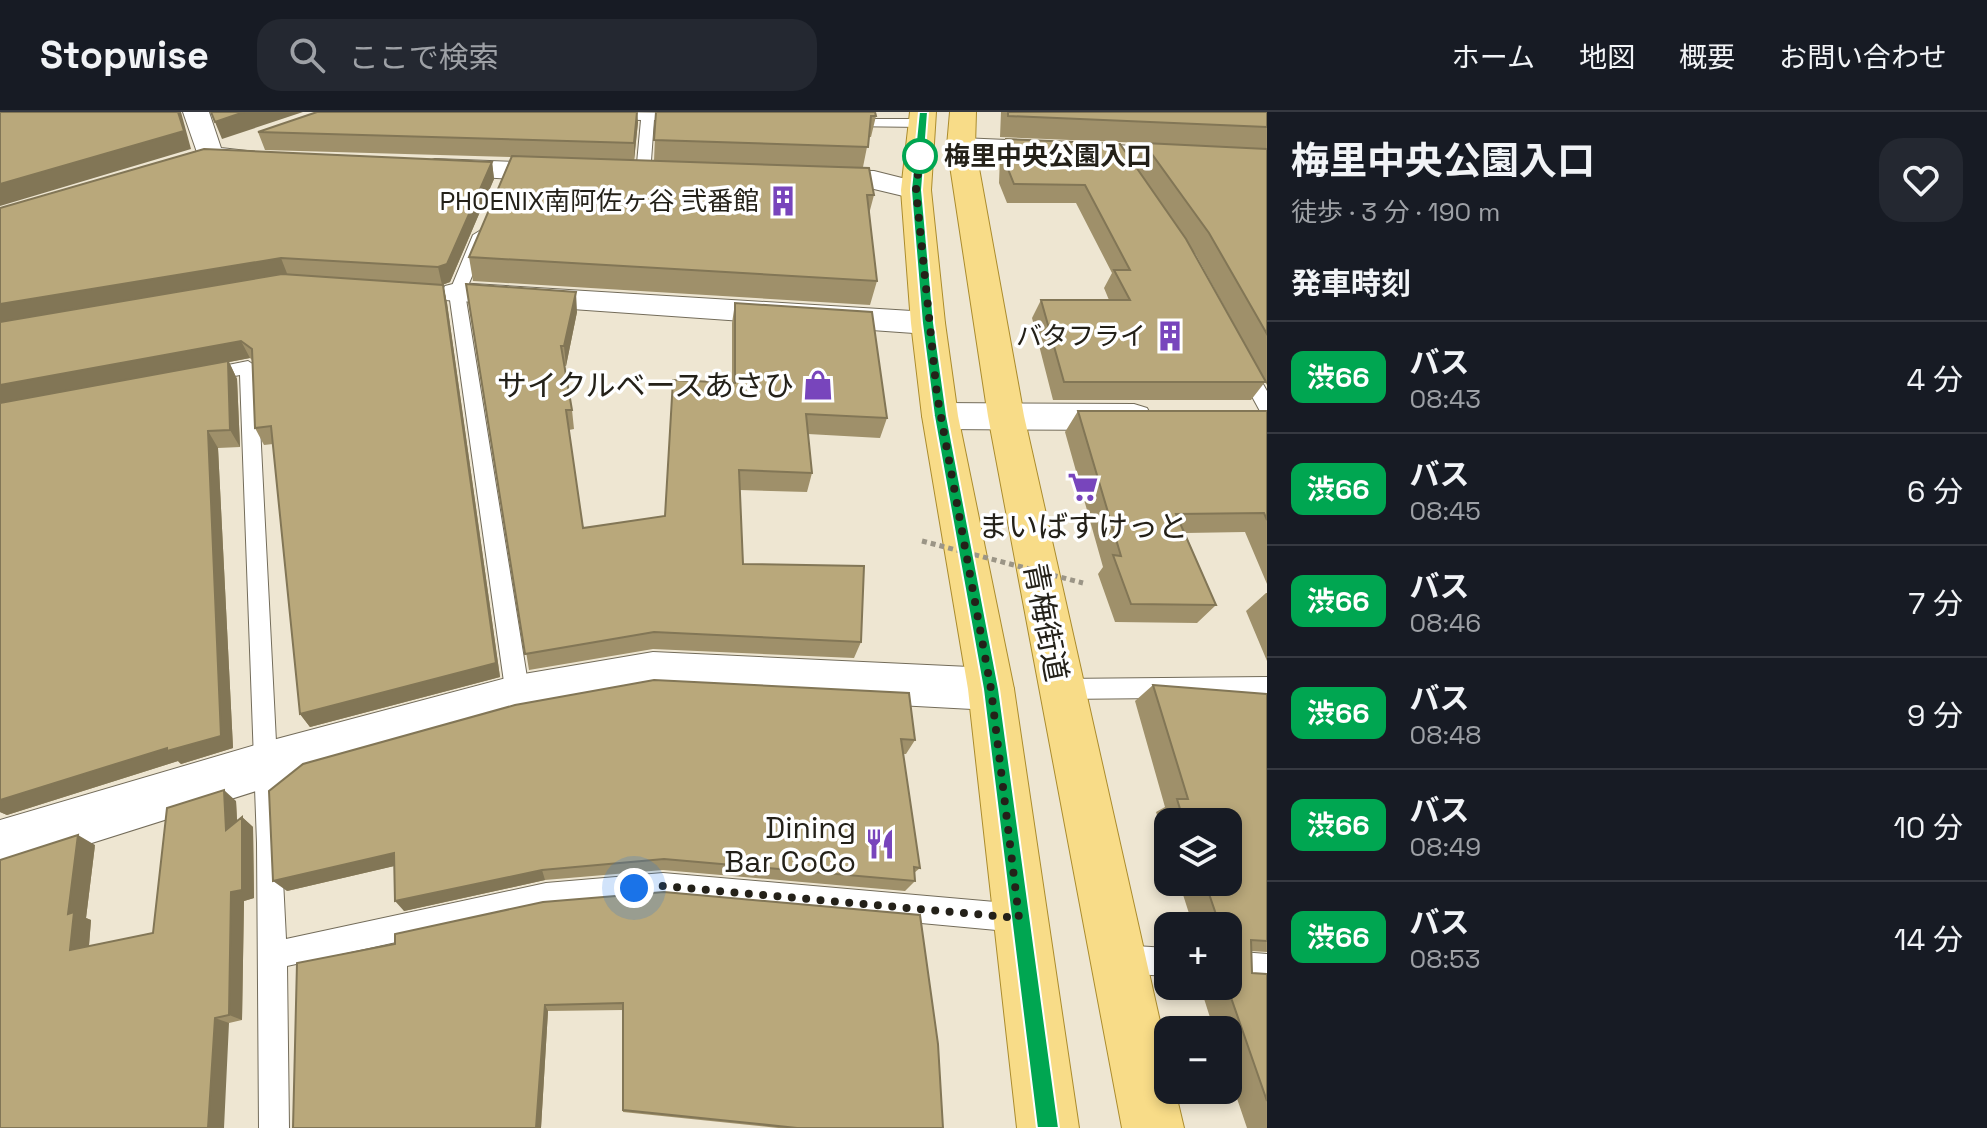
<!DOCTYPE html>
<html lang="ja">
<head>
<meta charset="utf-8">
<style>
  body { margin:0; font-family:"Space Grotesk","Noto Sans JP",sans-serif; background:#242831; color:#f1f3f6; height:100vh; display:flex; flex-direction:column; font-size:30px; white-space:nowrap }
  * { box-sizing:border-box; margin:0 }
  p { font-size:26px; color:#9ea1a6 }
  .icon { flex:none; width:44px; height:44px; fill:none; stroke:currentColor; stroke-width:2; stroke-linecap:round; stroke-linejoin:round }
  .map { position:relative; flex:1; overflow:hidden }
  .drawer { display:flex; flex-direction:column; background:#171b24; width:720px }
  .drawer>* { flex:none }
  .badge { padding:0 16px; border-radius:12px; font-size:28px; line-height:52px }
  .buttons { position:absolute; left:1154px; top:696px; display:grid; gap:16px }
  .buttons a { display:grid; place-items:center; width:88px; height:88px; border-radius:16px; background:#171b24; box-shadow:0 4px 12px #0003; font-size:40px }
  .you { position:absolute; width:40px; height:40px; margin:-20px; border:6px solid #fff; border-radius:50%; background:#1a73e8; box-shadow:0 0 0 12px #1a73e833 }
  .map>.badge { position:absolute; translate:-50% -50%; box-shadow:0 0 0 4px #fff }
  h2 { padding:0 24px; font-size:30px; line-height:72px }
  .round { display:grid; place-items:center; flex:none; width:84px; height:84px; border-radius:24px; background:#242831 }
  .overview { display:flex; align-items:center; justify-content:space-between; height:136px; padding:0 24px }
  h1 { font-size:38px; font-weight:700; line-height:60px }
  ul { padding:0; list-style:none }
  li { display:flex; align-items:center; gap:24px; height:112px; padding:0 24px; border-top:2px solid #363941 }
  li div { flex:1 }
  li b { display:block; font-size:30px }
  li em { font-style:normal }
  li .badge { min-width:88px; font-weight:700; text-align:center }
  header { display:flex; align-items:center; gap:48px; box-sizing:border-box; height:112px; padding:0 40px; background:#171b24; border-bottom:2px solid #363941 }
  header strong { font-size:38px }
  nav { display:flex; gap:44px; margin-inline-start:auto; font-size:28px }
  .search { width:560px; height:72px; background:#242831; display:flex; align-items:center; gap:20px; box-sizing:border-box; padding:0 28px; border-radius:24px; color:#9ea1a6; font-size:30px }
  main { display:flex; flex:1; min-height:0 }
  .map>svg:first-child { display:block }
</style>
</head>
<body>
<header>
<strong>Stopwise</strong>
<div class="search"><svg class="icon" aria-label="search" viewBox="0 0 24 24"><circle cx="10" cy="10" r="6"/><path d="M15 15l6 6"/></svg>ここで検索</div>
<nav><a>ホーム</a><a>地図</a><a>概要</a><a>お問い合わせ</a></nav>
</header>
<main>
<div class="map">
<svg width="1267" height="1016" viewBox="0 0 1267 1016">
  <rect width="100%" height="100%" fill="#eee6d2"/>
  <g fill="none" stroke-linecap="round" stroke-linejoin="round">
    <g stroke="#736c5a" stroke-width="2">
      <path id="service" d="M603,0l82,1 7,4 -7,4 -31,-1 -4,54 -7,4 -7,-4 5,-54 -33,-1 -7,-4z
        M839,7h84l7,4 -7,4 -79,-1 -7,-4z
        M481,118l8,5 -24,58 65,403 -4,7 -8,3 -8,-3 -4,-7 -57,-403 24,-58z
        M248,249l9,6 29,572 260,-56 117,-10 356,31 10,4 4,10 -4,10 -10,4 -356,-33 -117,10 -259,57 2,162h-30l-2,-285 -17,-468 -37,7 -9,-6 9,-6z
        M1245,249l6,2 16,28v23l-6,-1 -25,-46z
        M1267,565v20l-207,2 -8,-3 -4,-7 4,-7 8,-3z
        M1118,833l50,3v28l-50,-3 -10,-4 -4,-10 4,-10z
        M1228,839l39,3v28l-39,-3z"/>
    </g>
    <g stroke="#736c5a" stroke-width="2">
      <path id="minor" d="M183,0h26l12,36 51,6 4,6 -4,6 -10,2 -62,-7z
        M961,26l306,14v16l-316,-16 -4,-6 4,-6z
        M435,47l131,5 10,3 4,6 -4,6 -10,3 -141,-8 -4,-6 4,-6z
        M810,58l64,1 52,13 5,6 -5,6 -10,3 -42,-10 -74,-4 -4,-6 4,-6z
        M457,171l471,29 12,3 5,8 -5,8 -12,3 -483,-34 -4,-7 4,-7z
        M940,291l194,1 13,4 5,9 -5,9 -13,4 -194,-1 -13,-4 -5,-9 5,-9z
        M653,540l338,16 16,6 7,15 -7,15 -16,6 -338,-18 -135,25 -249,70 -269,85v-52l269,-79 249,-66z"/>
    </g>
    <g stroke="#ab8c2d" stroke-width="2">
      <path id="primary" d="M910,0h26l-5,78 14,133 13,93 56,273 65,439h-62l-49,-439 -46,-273 -11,-93 -10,-133z
        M950,0h26l-1,34 49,270 144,641v33h7l9,38h-62l-134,-712 -41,-270z"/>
    </g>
    <use href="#service" fill="#fff" fill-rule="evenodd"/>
    <use href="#minor" fill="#fff" fill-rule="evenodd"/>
    <use href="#primary" fill="#f8dc88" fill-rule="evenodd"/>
    <path stroke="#9b9586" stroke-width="5" stroke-dasharray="5 4" stroke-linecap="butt" d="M922,429l161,42"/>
  </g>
  <path fill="#9f906a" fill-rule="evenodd" d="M656,0l220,4 -5,21h-2l-6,30 11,28 -5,19 8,67 -7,24 -397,-24 -4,-24 42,-100 -246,-7 -7,-18 380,-10 -4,38 20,1z
    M1001,0h266v273l-2,-3 -14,18h-198l-21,-82 9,-18h68l-5,-12 8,-15 -36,-70h-69l-8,-20 1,-26 6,-18 128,25 10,-21 -144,-6zM1190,135l6,8 50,91z
    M492,50l2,17 -44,103 -8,3 -49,-3 50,3 4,18 53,374 -190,50 -10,-13 -27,-270 -9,1 -9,-17 -3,-68 -2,-2 -21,4 8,17 3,68 -22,1 15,300 -52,16 -3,-3 -171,54 -7,-3v-604z
    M466,172l111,28 -11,54h-2l8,44 2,19 -5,1 14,98 82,-12 67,-133v-60l3,-20 152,115 -7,20 -72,-4 4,39 -5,19 -67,-2 3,74 118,78 -7,16 -201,-9 -124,21z
    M1078,299h189v173l-22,-52 -60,1 31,72 -19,18 -82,-1 -17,-48 5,-7 -38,-135z
    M1266,481h1v68l-21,-50z
    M1153,573l114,9v258l-16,-1 1,22 15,1v154h-20l-19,-56v-42h-14l-14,-44h28v-60h-35l-14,-44h49v-60h-60v27l-12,-37 9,-5 -30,-106z
    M515,593l400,35 -9,14h-3l17,114 -6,5 1,8 -10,10 -242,-21 -118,10 -141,31 -10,-45 -107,25z
    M236,689l1,19 5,-3 11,10 1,71 -10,3 -2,119 -13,3 -229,105 95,-283 -9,73 5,2 -2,26 64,-13z
    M543,790l400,226h-165l-155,-16v-102l-75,1 -7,117h-248l102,-184z"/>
  <path fill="#827656" d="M178,0h3l10,37 -191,57v-22z
    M244,0h59l-81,27 -7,-17z
    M637,0l1,10 -4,39v-18z
    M492,50l2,17 -44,103 -8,3 -4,-18z
    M281,146l7,18 -288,48v-20z
    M443,173l4,18 53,374 -190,50 -10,-13z
    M576,180l1,20 -11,54 -2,-20z
    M241,229l9,17 -21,4 8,17 3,68 -10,-17 -230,-25v-20z
    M208,319l10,17 15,300 -52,16 -3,-3 -171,54 -7,-3v-12z
    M224,678l12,11 2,38 -12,-9z
    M242,705l11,10 1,71 -10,3 -2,119 -13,-5 2,-123z
    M78,723l17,10 -9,73 5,2 -3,37 -18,-7 -2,-36z
    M394,741l9,11 -116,27 -14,-10z
    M542,758l3,10 -141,31 -9,-10z
    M545,893l3,6 -7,117h-5z
    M215,906l14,5 -5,105h-16z"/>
  <path fill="#b9a87b" stroke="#827656" stroke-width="2" d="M0,0h178l6,19 -184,53z
    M211,0h33l-29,10z
    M317,0h320l-3,31 -376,-11z
    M656,0h219l1,4h-5l-3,31 -214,-7z
    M1008,0h259v15l-259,-11z
    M1006,27l114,5 66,95 80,143h-202l-23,-82h89l-16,-30h16l-45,-85 -71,-1 -8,-20z
    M1144,31l123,6v185l-58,-101z
    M204,37l288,13 -45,102 -9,3 -157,-9 -281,46v-96z
    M512,44l357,12 5,27h-7l10,86 -408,-24z
    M282,162l161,11 53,378 -196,51 -29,-288 -16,2 -3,-79 -11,-8 -241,44v-63z
    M466,172l110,8 -12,54h-3l11,64h-6l17,118 82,-12 8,-136 62,3v-80l137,9 15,106 -81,-4 6,59 -73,-3 4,94 121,2 -3,76 -207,-10 -129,22z
    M228,249l2,69 -22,1 13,305 -54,15v-3l-167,52v-397z
    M1078,299h189v109l-3,-7 -88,1 40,91 -85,-1 -18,-49 8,1z
    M654,568l255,13 6,47 -14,-1 19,129 -6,-1 1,14 -251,-22 -122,11 -147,31 -1,-48 -121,28 -4,-90 34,-27 212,-59z
    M1153,573l114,9v247l-16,-1 1,33 15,1v127l-40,-115 1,-15h7l-7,-20v-25h-8l-15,-44h23v-60h-44l-7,-23h11z
    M224,678l2,40 16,-13v73l-11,2 -2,123 -14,3 -7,110h-208v-268l78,-25 -10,79 6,-2 -4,38 83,-17 14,-125z
    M664,780l256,23 18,129 5,84h-146l-174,-18v-107l-78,2 -9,123h-243l4,-165 98,-19v-10l148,-32z"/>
  <path fill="#00a651" stroke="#fff" stroke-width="2" d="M919,0h9l-6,78 12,133 13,93 52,273 60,439h-22l-54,-439 -49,-273 -12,-93 -11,-133z"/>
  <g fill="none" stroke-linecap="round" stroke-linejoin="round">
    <path stroke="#242119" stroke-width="8" stroke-dasharray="0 14.4" d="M634,776l29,-2 356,32 -28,-229 -54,-294 -21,-205 4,-34"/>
  </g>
  <defs>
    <g id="building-bare" transform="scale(2.4)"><path d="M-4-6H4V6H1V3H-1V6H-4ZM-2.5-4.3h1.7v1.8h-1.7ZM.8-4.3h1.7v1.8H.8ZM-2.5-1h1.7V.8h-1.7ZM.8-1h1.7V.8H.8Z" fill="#7845bc" stroke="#fff" stroke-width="2.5" paint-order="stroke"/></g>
    <g id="shop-bare" transform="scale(2.4)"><path d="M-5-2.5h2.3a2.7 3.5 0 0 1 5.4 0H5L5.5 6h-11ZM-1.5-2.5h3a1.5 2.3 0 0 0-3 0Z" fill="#7845bc" stroke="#fff" stroke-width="2.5" paint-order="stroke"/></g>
    <g id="supermarket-bare" transform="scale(2.4)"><path d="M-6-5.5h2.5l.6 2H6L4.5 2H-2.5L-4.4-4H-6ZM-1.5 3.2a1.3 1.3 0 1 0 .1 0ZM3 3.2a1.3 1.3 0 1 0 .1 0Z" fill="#7845bc" stroke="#fff" stroke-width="2.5" paint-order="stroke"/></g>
    <g id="restaurant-bare" transform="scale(2.4)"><path d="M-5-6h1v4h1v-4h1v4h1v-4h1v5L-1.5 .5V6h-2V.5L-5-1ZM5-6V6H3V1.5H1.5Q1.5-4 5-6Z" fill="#7845bc" stroke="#fff" stroke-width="2.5" paint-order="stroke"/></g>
  </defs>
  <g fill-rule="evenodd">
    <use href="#building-bare" x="783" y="89"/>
    <use href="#building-bare" x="1170" y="224"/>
    <use href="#shop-bare" x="818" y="273"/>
    <use href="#supermarket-bare" x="1083" y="375"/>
    <use href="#restaurant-bare" x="880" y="732"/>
  </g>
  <circle fill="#fff" stroke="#00a651" stroke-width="4" cx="920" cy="44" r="16"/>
  <g text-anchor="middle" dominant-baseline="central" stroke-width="7" stroke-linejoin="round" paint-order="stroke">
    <g font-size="26" font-weight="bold" fill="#242119" stroke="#fff" text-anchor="start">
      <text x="944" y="44">梅里中央公園入口</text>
    </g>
    <g font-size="26" fill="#242119" stroke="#fff" text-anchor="end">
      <text x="759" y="89">PHOENIX南阿佐ヶ谷 弐番館</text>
      <text x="1146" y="224">バタフライ</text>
    </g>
    <g font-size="30" fill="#242119" stroke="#fff" text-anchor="end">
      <text x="794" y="273">サイクルベースあさひ</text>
      <text x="1083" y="414" text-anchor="middle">まいばすけっと</text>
      <text x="856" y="715">Dining<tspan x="856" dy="34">Bar CoCo</tspan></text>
    </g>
    <g font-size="30" fill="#242119" stroke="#fff">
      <text transform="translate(1046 510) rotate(79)">青梅街道</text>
    </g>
  </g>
</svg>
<div class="buttons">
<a><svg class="icon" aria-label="layers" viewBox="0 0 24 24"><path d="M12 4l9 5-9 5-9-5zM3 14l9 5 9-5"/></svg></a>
<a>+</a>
<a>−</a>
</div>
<div class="you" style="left:634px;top:776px"></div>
</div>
<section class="drawer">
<div class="overview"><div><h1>梅里中央公園入口</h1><p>徒歩 · 3 分 · 190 m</p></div><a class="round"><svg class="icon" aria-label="heart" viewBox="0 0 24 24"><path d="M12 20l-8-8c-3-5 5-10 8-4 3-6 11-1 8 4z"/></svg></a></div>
<h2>発車時刻</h2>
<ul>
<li><span class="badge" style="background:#00a651;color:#fff">渋66</span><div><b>バス</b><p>08:43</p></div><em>4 分</em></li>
<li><span class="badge" style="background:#00a651;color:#fff">渋66</span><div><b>バス</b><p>08:45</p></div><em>6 分</em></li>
<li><span class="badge" style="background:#00a651;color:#fff">渋66</span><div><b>バス</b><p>08:46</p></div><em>7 分</em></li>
<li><span class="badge" style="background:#00a651;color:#fff">渋66</span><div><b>バス</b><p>08:48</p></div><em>9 分</em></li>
<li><span class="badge" style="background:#00a651;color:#fff">渋66</span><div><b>バス</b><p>08:49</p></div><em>10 分</em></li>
<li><span class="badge" style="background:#00a651;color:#fff">渋66</span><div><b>バス</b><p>08:53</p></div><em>14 分</em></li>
</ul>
</section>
</main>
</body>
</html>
